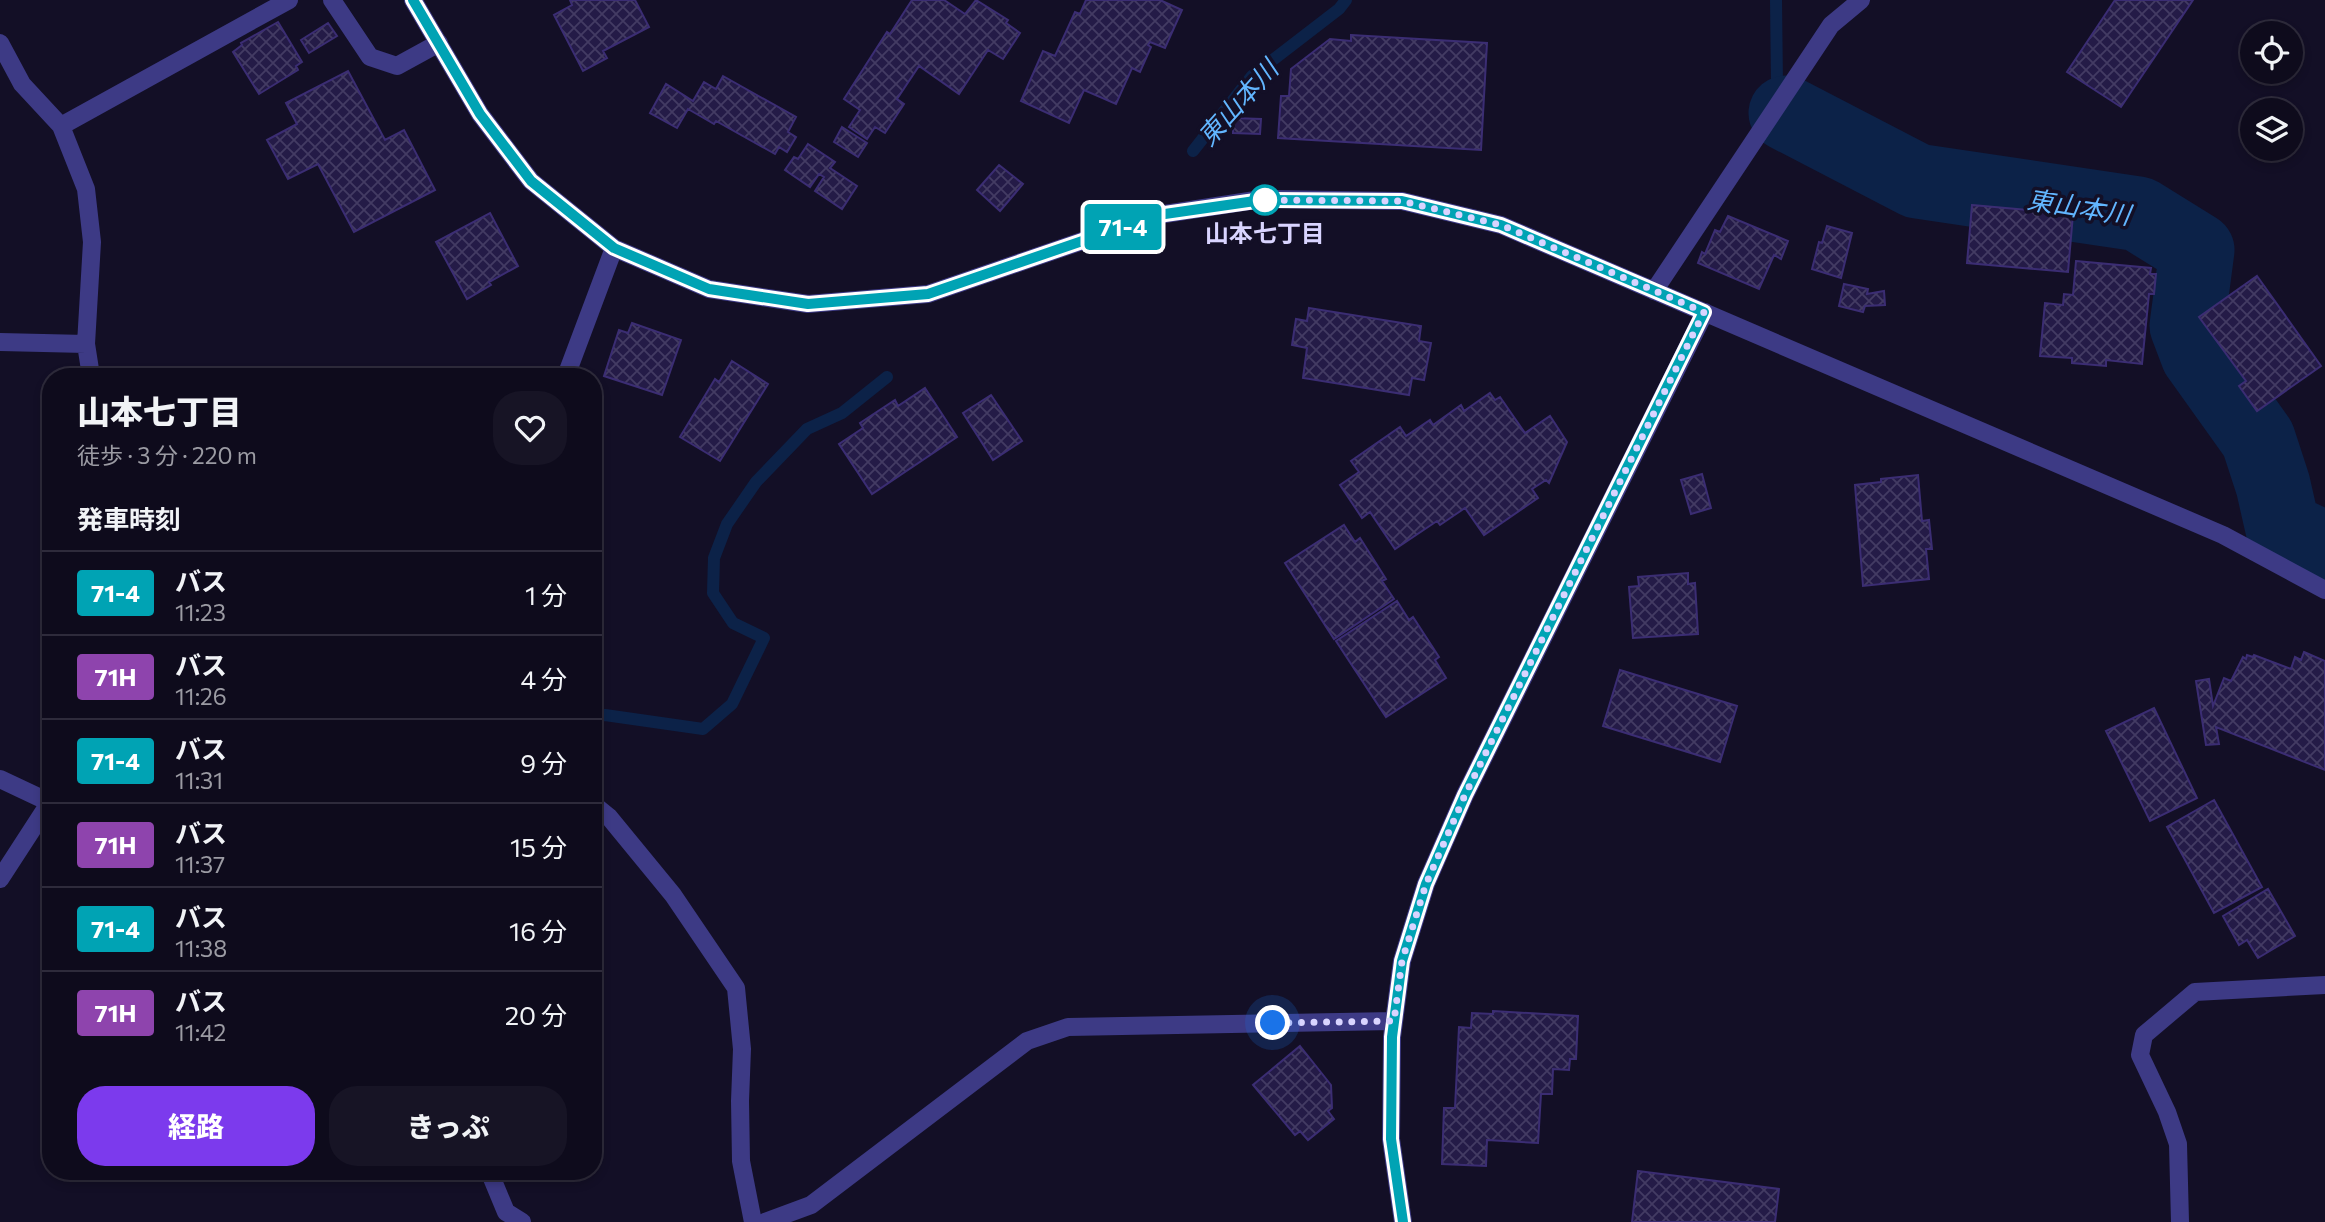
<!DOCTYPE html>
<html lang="ja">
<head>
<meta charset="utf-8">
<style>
  body { margin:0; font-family:Commissioner,"Noto Sans JP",sans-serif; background:#171425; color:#f1f3f6; height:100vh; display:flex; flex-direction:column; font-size:26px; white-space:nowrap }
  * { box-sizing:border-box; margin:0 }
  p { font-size:23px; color:#9b9ba3 }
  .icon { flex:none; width:38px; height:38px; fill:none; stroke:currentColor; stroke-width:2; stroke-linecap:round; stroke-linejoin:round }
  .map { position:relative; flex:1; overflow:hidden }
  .sheet { position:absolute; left:42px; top:368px; width:560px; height:812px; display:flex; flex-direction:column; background:#0e0b1c; border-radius:28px; box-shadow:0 4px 10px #0003,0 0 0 2px #2e2b3b }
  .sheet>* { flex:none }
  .badge { padding:0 14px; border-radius:5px; font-size:24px; line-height:46px }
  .fabs { position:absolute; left:2240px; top:21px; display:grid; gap:14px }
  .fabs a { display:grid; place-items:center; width:63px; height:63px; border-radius:50%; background:#0e0b1c; box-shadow:0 4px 10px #0003,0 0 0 2px #2e2b3b; font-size:35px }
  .you { position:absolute; width:35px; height:35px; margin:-18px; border:5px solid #fff; border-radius:50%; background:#1a73e8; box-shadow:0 0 0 10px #1a73e833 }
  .map>.badge { position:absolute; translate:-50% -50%; box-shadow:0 0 0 4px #fff }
  h2 { padding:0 35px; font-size:26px; line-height:63px }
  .round { display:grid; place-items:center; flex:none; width:74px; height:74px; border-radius:28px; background:#171425 }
  .headline { display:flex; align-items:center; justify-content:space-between; height:119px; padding:0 35px }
  h1 { font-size:33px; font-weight:800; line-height:52px }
  .cta { display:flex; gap:14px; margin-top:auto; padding:14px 35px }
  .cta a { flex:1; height:80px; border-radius:28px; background:#7c3aed; color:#fff; font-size:28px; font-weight:800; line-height:80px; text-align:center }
  .cta a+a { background:#171425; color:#f1f3f6 }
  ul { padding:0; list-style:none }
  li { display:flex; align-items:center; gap:21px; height:84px; padding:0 35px; border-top:2px solid #2e2b3b }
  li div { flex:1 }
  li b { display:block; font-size:26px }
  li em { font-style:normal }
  li .badge { min-width:77px; font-weight:700; text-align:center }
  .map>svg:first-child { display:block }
</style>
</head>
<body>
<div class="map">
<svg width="2325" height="1222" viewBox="0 0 2325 1222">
  <defs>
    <pattern id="building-cross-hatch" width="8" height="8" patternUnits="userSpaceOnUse" patternTransform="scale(1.75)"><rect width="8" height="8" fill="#241b47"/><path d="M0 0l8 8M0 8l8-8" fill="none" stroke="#433b63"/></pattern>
  </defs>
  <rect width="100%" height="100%" fill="#130f26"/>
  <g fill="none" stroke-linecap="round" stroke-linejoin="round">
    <path stroke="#0c2248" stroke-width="12" d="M1776,0l1,83
      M1193,151l59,-75 87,-67 7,-9
      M593,716l12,-1 98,14 29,-25 32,-66 -31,-15 -20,-30 1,-35 13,-34 29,-42 51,-53 35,-16 45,-36"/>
    <path stroke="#0c2248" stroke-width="75" d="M1786,113l131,68 222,33 58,36 -10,76 11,29 60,84 15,46 10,44 42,20"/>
  </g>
  <path fill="url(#building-cross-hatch)" stroke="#3b2d73" stroke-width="2" d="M570,0h65l14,27 -46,24 4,7 -24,13 -29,-56 18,-10z
    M912,0h32l21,14 11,-14 32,20 -2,3 14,10 -17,26 -15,-9 -29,44 -40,-28 -22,33 7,5 -19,29 -10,-6 -8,12 -18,-12 11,-17 -16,-11 43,-67 3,2z
    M1086,0h74l22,10 -17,38 -15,-6 -2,3 3,2 -11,25 -8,-4 -16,36 -32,-14 -15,33 -48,-22 22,-50 12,5 20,-44 5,2z
    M2115,0h78l-72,107 -54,-35z
    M278,22l24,40 -6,4 2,4 -39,24 -26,-42 9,-7 -1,-2z
    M328,23l9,13 -28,17 -8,-13z
    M1351,35l136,8 -6,107 -203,-12 3,-42h8l2,-27 39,-30 21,2z
    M348,71l37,69 19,-10 31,60 -81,42 -36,-68 -30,15 -21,-39 30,-16 -11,-21z
    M723,76l73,41 -8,15 8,5 -9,15 -8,-5 -4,7 -59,-33 -2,3 -26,-15 -11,19 -27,-15 16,-29 27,17 11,-19 12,7z
    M1233,118l28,1 -1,15 -27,-1z
    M842,127l25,16 -9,14 -24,-15z
    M808,144l27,18 -5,6 27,18 -15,23 -27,-18 9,-14 -5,-3 -9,13 -25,-17 9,-13 4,2z
    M999,165l24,19 -23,27 -23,-21z
    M1972,205l101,9 -5,58 -101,-9z
    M490,213l28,53 -29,16 2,3 -24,14 -31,-57z
    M1728,216l60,25 -7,18 -7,-4 -15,34 -61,-26 4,-11 3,2 10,-24 5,2z
    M1827,226l25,7 -11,45 -29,-9 7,-27 3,1z
    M2076,261l75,7 -1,6h6l-2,20h-5l-7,70 -36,-4v6l-34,-3v-5l-32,-2 5,-53 18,2 1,-11 9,1z
    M2257,276l64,90 -64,45 -18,-25 7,-5 -47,-64z
    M1844,284l24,5 -1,5 17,-3 1,14 -20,1 -2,6 -24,-6z
    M1309,308l112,18 -2,15 12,2 -7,37 -12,-2 -3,17 -106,-17 4,-30 -15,-3 4,-26 11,2z
    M632,323l49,17 -19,55 -58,-19 15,-46 9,3z
    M732,361l36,23 -48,77 -40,-24 35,-58 4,3z
    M925,388l32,49 -85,57 -33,-50 24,-16 -3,-5 35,-23 3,6z
    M1490,393l5,7 5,-3 25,36 25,-17 17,26 -18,41 -3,-3 -14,9 6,9 -54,37 -19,-27 -25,17 -3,-4 -42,28 -25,-37 -8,6 -22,-33 19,-13 -8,-11 49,-34 6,9 24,-16 3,5 28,-20 3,6z
    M991,395l31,46 -29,19 -30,-47z
    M1702,474l9,34 -20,6 -10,-34z
    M1918,475l4,46 7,-1 3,29h-6l3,30 -66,7 -8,-101 26,-3v-3z
    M1344,525l11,17 5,-4 26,41 -4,2 12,18 -60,40 -49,-76z
    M1688,573v11l7,-1 3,51 -65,4 -4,-51 10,-1 -1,-9z
    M1397,601l12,19 4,-3 26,40 -4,3 11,18 -60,39 -50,-76z
    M2304,652l21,9v109l-109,-43 3,17 -13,1 -10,-64 13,-2 4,27 11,-28 7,3 12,-24 3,2 1,-4 6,2 1,-2 37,14 4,-12 6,3z
    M1620,670l117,36 -17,56 -117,-36z
    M2154,708l43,90 -47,23 -44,-90z
    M2214,800l48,87 -48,26 -47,-86z
    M2268,889l27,47 -37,22 -11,-18 -8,5 -16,-29z
    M1493,1011l85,5 -2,43h-6l-1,11 -16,-1 -1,25h-11l-3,49 -51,-3 -1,26 -44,-2 2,-56h11l4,-81 12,1 1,-15 21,1z
    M1300,1046l31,39 1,23 -4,3 6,8 -26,21 -8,-9 -5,4 -42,-50z
    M1638,1171l141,18 -4,33h-143z"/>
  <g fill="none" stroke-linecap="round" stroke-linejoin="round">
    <path stroke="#3d3a85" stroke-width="18" d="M332,0l38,57 27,9 42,-23
      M413,0l67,114 51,67 83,67 95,41 99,15 120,-10 230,-79 104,-16 140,2 99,24 722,310 102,55
      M0,43l22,41 39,42 25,63 6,53 -6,102 5,32
      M61,126l228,-126
      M1654,291l177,-266 30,-25
      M0,342l86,2
      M566,376l48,-128
      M0,779l51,24
      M593,804l16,13 64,78 63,93 6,61 -2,52 1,60 12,61
      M0,879l50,-77
      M489,1171l17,41 16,10
      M765,1222l46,-17 216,-164 41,-14 326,-6
      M1403,1222l-12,-83 1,-102 10,-76 24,-77 39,-89 240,-483
      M2180,1222l-2,-78 -11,-32 -27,-57 4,-20 51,-43 130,-7"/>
  </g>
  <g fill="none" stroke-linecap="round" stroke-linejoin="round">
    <g stroke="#fff" stroke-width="16">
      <path id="line" d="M413,0l67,114 51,67 83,67 95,41 99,15 120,-10 230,-79 104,-15 140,1 99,24 203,87 -239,483 -39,89 -24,77 -10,76 -1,102 12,83"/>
    </g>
    <use href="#line" stroke="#00a3b4" stroke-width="10"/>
    <path stroke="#d9d4ff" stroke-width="7" stroke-dasharray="0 12.6" d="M1265,200h-3l140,1 99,24 203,87 -239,483 -39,89 -24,77 -8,60 -121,2"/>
  </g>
  <circle fill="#fff" stroke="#00a3b4" stroke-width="3.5" cx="1265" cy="200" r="14"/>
  <g text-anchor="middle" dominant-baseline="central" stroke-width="7" stroke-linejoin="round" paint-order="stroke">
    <g font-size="24" font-weight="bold" fill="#d9d4ff" stroke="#130f26">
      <text x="1265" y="232">山本七丁目</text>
    </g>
    <g font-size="26" font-style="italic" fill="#62b6ff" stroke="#130f26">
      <text transform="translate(1237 102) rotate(-48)">東山本川</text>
      <text transform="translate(2079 206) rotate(9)">東山本川</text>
    </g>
  </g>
</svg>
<div class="fabs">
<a><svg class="icon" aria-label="locate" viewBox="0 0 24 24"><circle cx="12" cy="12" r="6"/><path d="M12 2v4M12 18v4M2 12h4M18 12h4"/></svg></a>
<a><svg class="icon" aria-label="layers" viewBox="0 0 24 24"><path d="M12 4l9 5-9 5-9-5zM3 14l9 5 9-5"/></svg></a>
</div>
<div class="you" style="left:1273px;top:1023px"></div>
<b class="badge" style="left:1123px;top:227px;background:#00a3b4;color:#fff">71-4</b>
<section class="sheet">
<div class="headline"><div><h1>山本七丁目</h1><p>徒歩 · 3 分 · 220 m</p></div><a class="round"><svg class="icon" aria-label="heart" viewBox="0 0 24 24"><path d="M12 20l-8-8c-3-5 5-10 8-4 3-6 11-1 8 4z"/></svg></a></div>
<h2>発車時刻</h2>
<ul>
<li><span class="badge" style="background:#00a3b4;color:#fff">71-4</span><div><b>バス</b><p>11:23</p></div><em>1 分</em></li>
<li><span class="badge" style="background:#8e44ad;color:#fff">71H</span><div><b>バス</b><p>11:26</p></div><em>4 分</em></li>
<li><span class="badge" style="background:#00a3b4;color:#fff">71-4</span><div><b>バス</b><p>11:31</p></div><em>9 分</em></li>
<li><span class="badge" style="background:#8e44ad;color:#fff">71H</span><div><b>バス</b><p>11:37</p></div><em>15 分</em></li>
<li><span class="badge" style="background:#00a3b4;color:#fff">71-4</span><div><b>バス</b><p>11:38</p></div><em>16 分</em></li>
<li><span class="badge" style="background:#8e44ad;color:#fff">71H</span><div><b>バス</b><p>11:42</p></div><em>20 分</em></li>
</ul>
<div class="cta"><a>経路</a><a>きっぷ</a></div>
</section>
</div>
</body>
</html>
